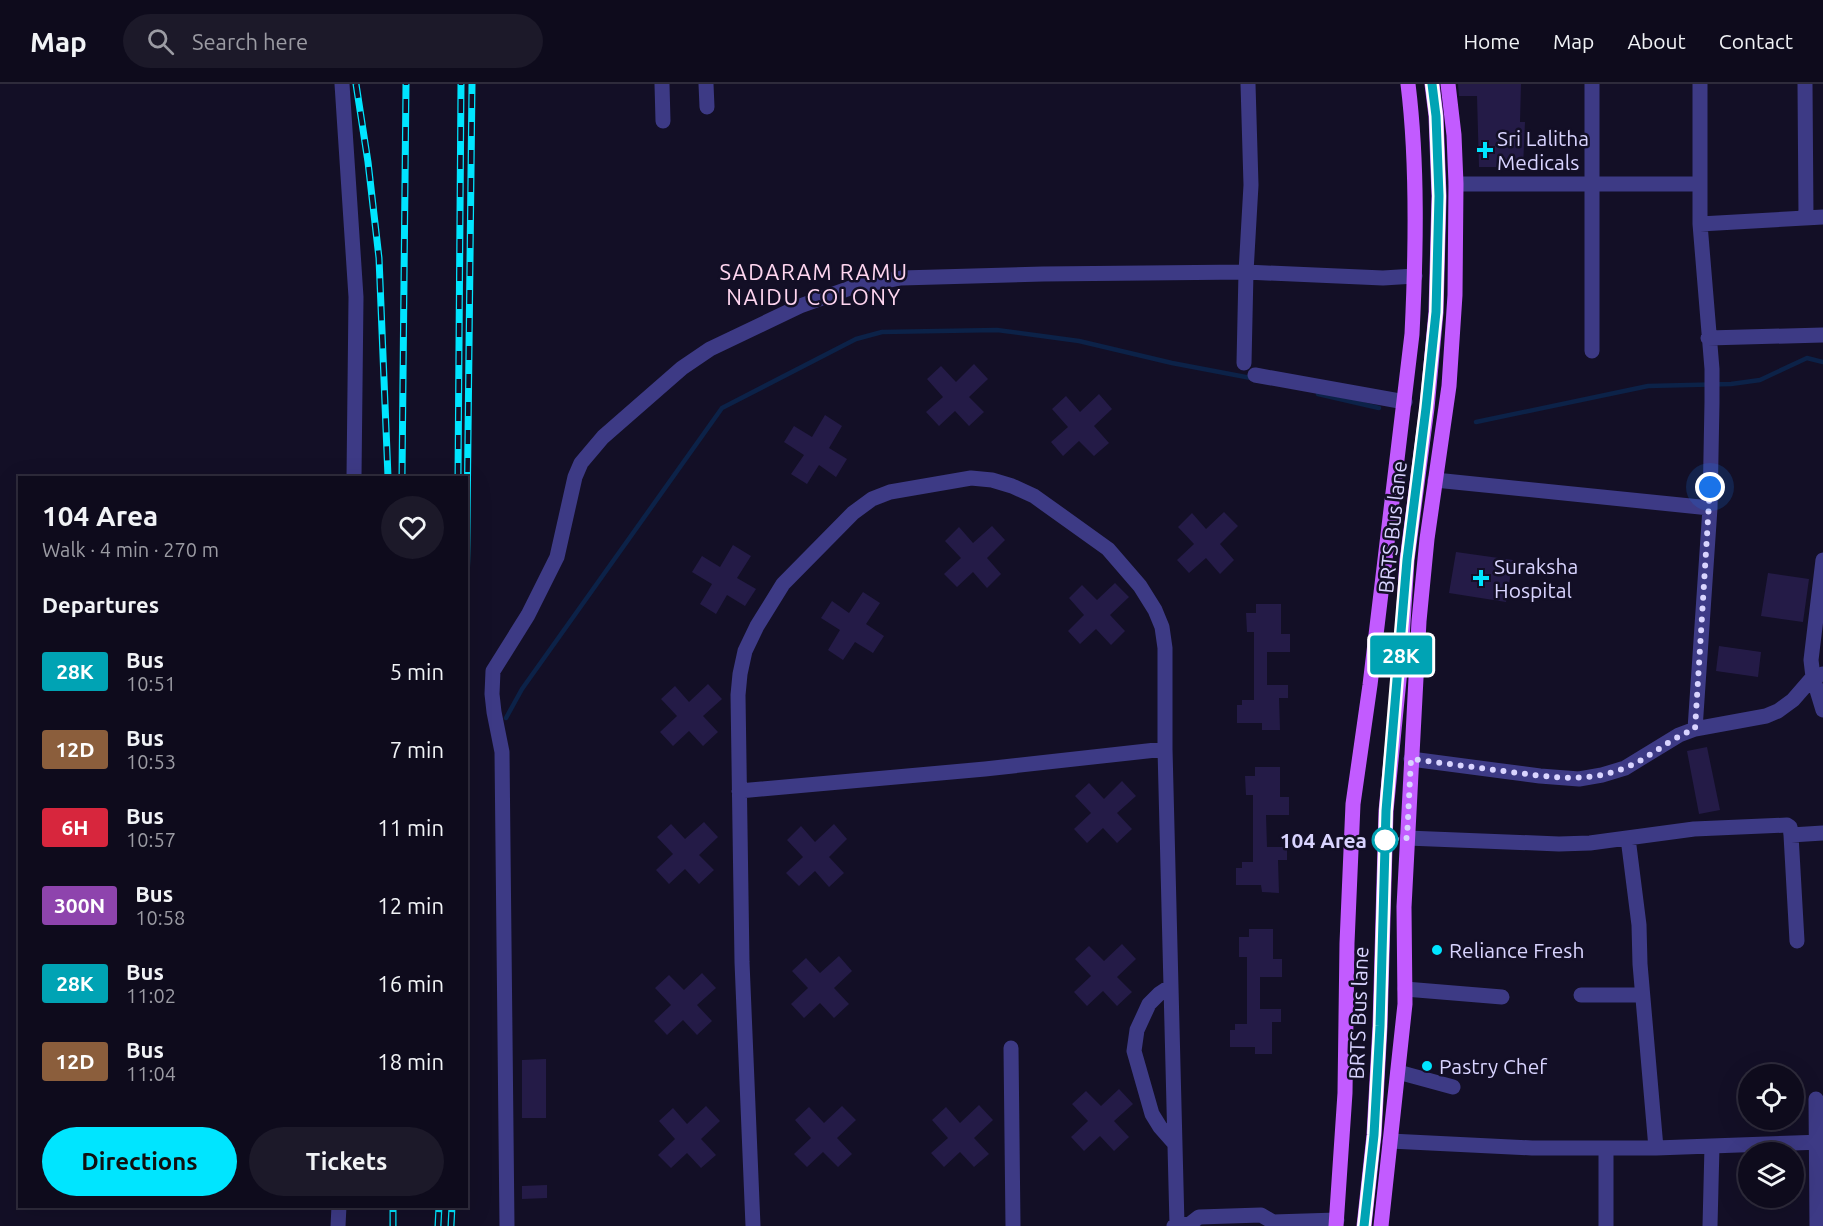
<!DOCTYPE html>
<html lang="en">
<head>
<meta charset="utf-8">
<style>
  body { margin:0; font-family:Ubuntu,sans-serif; background:#1c1929; color:#f1f3f6; height:100vh; display:flex; flex-direction:column; font-size:22px; white-space:nowrap }
  * { box-sizing:border-box; margin:0 }
  p { font-size:20px; color:#9b9ba3 }
  .icon { flex:none; width:33px; height:33px; fill:none; stroke:currentColor; stroke-width:2; stroke-linecap:round; stroke-linejoin:round }
  .map { position:relative; flex:1; overflow:hidden }
  .side { position:absolute; left:18px; top:392px; width:450px; height:732px; display:flex; flex-direction:column; background:#0e0b1c; border-radius:0px; box-shadow:0 6px 24px #0002,0 0 0 2px #2e2b3b }
  .side>* { flex:none }
  .badge { padding:0 12px; border-radius:4px; font-size:21px; line-height:39px }
  .controls { position:absolute; left:1738px; top:980px; display:grid; gap:12px }
  .controls a { display:grid; place-items:center; width:66px; height:66px; border-radius:50%; background:#0e0b1c; box-shadow:0 6px 24px #0002,0 0 0 2px #2e2b3b; font-size:30px }
  .you { position:absolute; width:30px; height:30px; margin:-15px; border:4px solid #fff; border-radius:50%; background:#1a73e8; box-shadow:0 0 0 9px #1a73e833 }
  .map>.badge { position:absolute; translate:-50% -50%; box-shadow:0 0 0 3px #fff }
  h2 { padding:0 24px; font-size:22px; line-height:54px }
  .round { display:grid; place-items:center; flex:none; width:63px; height:63px; border-radius:32px; background:#1c1929 }
  .headline { display:flex; align-items:center; justify-content:space-between; height:102px; padding:0 24px }
  h1 { font-size:28px; font-weight:600; line-height:45px }
  .button { display:flex; gap:12px; margin-top:auto; padding:12px 24px }
  .button a { flex:1; height:69px; border-radius:36px; background:#00e5ff; color:#111; font-size:24px; font-weight:600; line-height:69px; text-align:center }
  .button a+a { background:#1c1929; color:#f1f3f6 }
  ul { padding:0; list-style:none }
  li { display:flex; align-items:center; gap:18px; height:78px; padding:0 24px }
  li div { flex:1 }
  li b { display:block; font-size:22px }
  li em { font-style:normal }
  li .badge { min-width:66px; font-weight:700; text-align:center }
  header { display:flex; align-items:center; gap:36px; box-sizing:border-box; height:84px; padding:0 30px; background:#0e0b1c; border-bottom:2px solid #2e2b3b }
  header strong { font-size:28px }
  nav { display:flex; gap:33px; margin-inline-start:auto; font-size:21px }
  .search { width:420px; height:54px; background:#1c1929; display:flex; align-items:center; gap:15px; box-sizing:border-box; padding:0 21px; border-radius:33px; color:#9b9ba3; font-size:22px }
  .map>svg:first-child { display:block }
</style>
</head>
<body>
<header>
<strong>Map</strong>
<div class="search"><svg class="icon" aria-label="search" viewBox="0 0 24 24"><circle cx="10" cy="10" r="6"/><path d="M15 15l6 6"/></svg>Search here</div>
<nav><a>Home</a><a>Map</a><a>About</a><a>Contact</a></nav>
</header>
<div class="map">
<svg width="1823" height="1142" viewBox="0 0 1823 1142">
  <rect width="100%" height="100%" fill="#130f26"/>
  <g fill="none" stroke-linecap="round" stroke-linejoin="round">
    <path stroke="#0c2248" stroke-width="4.5" d="M1318,310l61,14
      M1476,338l172,-36 83,-2 29,-4 47,-22 16,4
      M506,634l16,-29 200,-281 134,-69 26,-7 115,-2 82,11 93,22 79,15"/>
  </g>
  <path fill="#241b47" d="M1458,0h63l-1,38h5l-2,45h-44l-2,-71h-18z
    M974,280l14,15 -19,18 15,15 -15,14 -14,-15 -16,15 -13,-14 17,-15 -16,-18 14,-13 15,16z
    M1099,310l13,15 -18,17 15,17 -15,13 -15,-15 -16,15 -12,-14 17,-15 -16,-18 14,-13 14,16z
    M825,331l17,11 -13,22 18,11 -11,18 -17,-12 -12,19 -16,-10 13,-19 -20,-13 10,-16 18,11z
    M1224,428l14,14 -18,18 14,16 -14,14 -14,-16 -17,15 -12,-13 17,-16 -16,-17 14,-14 14,16z
    M992,442l13,14 -18,18 14,16 -14,14 -14,-16 -16,15 -13,-13 17,-16 -16,-17 14,-14 14,16z
    M733,461l18,11 -14,22 19,11 -11,17 -18,-11 -11,19 -16,-10 12,-20 -20,-12 10,-16 18,11z
    M1456,468l57,8 -7,42 -57,-9z
    M1768,489l41,6 -6,43 -42,-6z
    M1115,499l14,14 -19,18 15,16 -14,14 -15,-16 -16,15 -12,-13 16,-16 -15,-17 13,-13 15,15z
    M863,508l17,11 -14,21 18,12 -11,17 -18,-11 -12,18 -15,-10 12,-20 -19,-12 11,-17 17,12z
    M1256,520h25v30h9v18h-23v33h21v13h-9l1,32h-18v-7h-25v-18h5v-5h12v-68h-7l-1,-19h10z
    M1719,562l42,6 -3,25 -42,-6z
    M708,600l14,15 -19,17 15,16 -15,14 -14,-15 -16,15 -13,-14 17,-16 -16,-17 14,-13 14,16z
    M1707,663l13,63 -21,4 -12,-63z
    M1255,683h25v30h9v18h-23l1,32h20v13h-9l1,33 -17,-1 -1,-7h-25v-17h6v-6h11v-67h-7l-1,-19h10z
    M1122,697l14,15 -19,17 15,16 -15,14 -14,-15 -16,15 -13,-14 17,-16 -16,-17 14,-13 15,16z
    M704,738l14,15 -19,18 15,15 -15,14 -14,-15 -16,15 -13,-14 17,-16 -16,-17 14,-13 14,15z
    M834,740l13,15 -18,18 15,16 -15,14 -14,-16 -16,15 -13,-13 17,-16 -16,-17 14,-14 14,16z
    M1249,845h24v30h9v18h-22v32h21v13h-9v32h-17v-7h-25v-17h5v-6h12v-67h-8v-20h10z
    M1122,860l14,15 -19,18 15,15 -15,14 -14,-15 -16,15 -13,-14 17,-16 -16,-17 14,-13 15,15z
    M839,872l13,15 -18,17 15,16 -15,14 -14,-15 -16,15 -13,-14 17,-16 -16,-17 14,-13 14,15z
    M702,889l14,15 -19,17 15,16 -15,14 -14,-15 -16,15 -13,-14 17,-16 -16,-17 14,-13 15,15z
    M546,975v59h-24v-58z
    M1119,1005l14,15 -19,17 15,16 -15,14 -14,-15 -16,15 -13,-14 17,-16 -16,-17 14,-13 15,15z
    M979,1021l14,15 -19,18 15,16 -15,13 -14,-15 -16,15 -13,-14 17,-15 -16,-18 14,-13 14,16z
    M706,1022l14,15 -19,18 15,16 -15,13 -14,-15 -16,15 -13,-13 17,-16 -16,-18 14,-13 14,16z
    M842,1022l14,14 -19,18 15,16 -14,13 -15,-15 -16,15 -13,-13 17,-16 -16,-18 14,-13 15,16z
    M547,1101v13l-25,1v-13z"/>
  <g fill="none" stroke-linecap="round" stroke-linejoin="round">
    <path stroke="#3d3a85" stroke-width="15" d="M342,0l14,213 -2,180
      M662,0l1,37
      M706,0l1,23
      M1700,0v100
      M1805,0l1,133
      M1456,100h244v40l123,-7
      M1708,254l115,-3
      M1592,267v-267
      M1244,279l2,-91 5,-87 -3,-101
      M1255,291l150,27
      M1435,396l275,28
      M1823,476l-12,100 2,17 10,33
      M1695,645l15,-221 2,-106v-33l-12,-145
      M1411,675l129,17 39,3 23,-4 23,-7 54,-33 16,-6 71,-13 12,-5 15,-11 20,-23 10,-3
      M739,707l246,-22 180,-20
      M1791,751l32,-2
      M1407,754l152,6 31,-1 104,-14 93,-4 3,2 1,8 6,106
      M1628,754l11,87 1,39 16,184
      M1171,902l-12,8 -10,10 -12,26 -3,21 18,63 8,13 15,17
      M1405,905l97,8
      M1581,911h61
      M1011,964l2,178
      M1398,988l55,15
      M1816,1015l1,127
      M1390,1057l142,7h124l167,-6
      M1606,1064v78
      M338,1142l1,-20
      M507,1142l-5,-474 -8,-40 -2,-18 1,-23 35,-56 29,-58 18,-80 6,-14 22,-26 79,-69 28,-19 90,-43 53,-19 48,-9 142,-4 203,-2 137,6 32,-2
      M753,1142l-11,-264 -4,-267 2,-21 5,-23 12,-25 26,-42 70,-71 19,-14 18,-7 81,-14 21,2 20,6 22,10 74,53 32,37 15,24 7,17 3,21v101l12,476
      M1174,1142l16,-2 9,-7 62,-2 12,7 64,-2
      M1710,1142l2,-80"/>
    <path stroke="#c25bff" stroke-width="15" d="M1336,1142l9,-133 2,-150 6,-139 17,-119 42,-351c4,-81 6,-170 -4,-250
      M1364,1142l10,-91 6,-109 6,-215 14,-141 7,-110 20,-152 9,-96 3,-116 -3,-80 -4,-32
      M1381,1142l24,-222 -1,-97 15,-286 8,-82 22,-153 6,-91 1,-111 -2,-49 -6,-51"/>
    <g stroke="#00e5ff" stroke-width="7">
      <path id="rail" d="M356,0l12,78 11,96 9,219
        M402,393l4,-393
        M458,393l3,-393
        M466,528l6,-528
        M393,1142v-20
        M438,1142l1,-20
        M451,1142l1,-20"/>
    </g>
    <use href="#rail" stroke="#130f26" stroke-width="4.5" stroke-dasharray="14" stroke-linecap="butt"/>
  </g>
  <g fill="none" stroke-linecap="round" stroke-linejoin="round">
    <g stroke="#fff" stroke-width="14">
      <path id="line" d="M1364,1142l10,-91 6,-109 6,-215 21,-251 19,-152 10,-96 3,-116 -3,-80 -4,-32"/>
    </g>
    <use href="#line" stroke="#00a3b4" stroke-width="9"/>
    <path stroke="#d9d4ff" stroke-width="6" stroke-dasharray="0 10.8" d="M1385,756l22,-2 4,-79c31,4 62,8 92,12 41,5 80,13 119,-2 26,-9 46,-30 73,-40l15,-242"/>
  </g>
  <g fill="#00e5ff" stroke="#130f26" stroke-width="2">
    <path d="M1482 57h6v6h6v6h-6v6h-6v-6h-6v-6h6z"/>
    <path d="M1478 485h6v6h6v6h-6v6h-6v-6h-6v-6h6z"/>
    <circle cx="1437" cy="866" r="6"/>
    <circle cx="1427" cy="982" r="6"/>
  </g>
  <circle fill="#fff" stroke="#00a3b4" stroke-width="3" cx="1385" cy="756" r="12"/>
  <g text-anchor="middle" dominant-baseline="central" stroke-width="5" stroke-linejoin="round" paint-order="stroke">
    <g font-size="21" fill="#d9d4ff" stroke="#130f26" text-anchor="start">
      <text x="1497" y="54">Sri Lalitha<tspan x="1497" dy="24">Medicals</tspan></text>
      <text x="1494" y="482">Suraksha<tspan x="1494" dy="24">Hospital</tspan></text>
      <text x="1449" y="866">Reliance Fresh</text>
      <text x="1439" y="982">Pastry Chef</text>
    </g>
    <g font-size="21" fill="#d9d4ff" stroke="#130f26">
      <text transform="translate(1392 443) rotate(-84)">BRTS Bus lane</text>
      <text transform="translate(1358 929) rotate(-88)">BRTS Bus lane</text>
    </g>
    <g font-size="21" font-weight="bold" fill="#d9d4ff" stroke="#130f26" text-anchor="end">
      <text x="1367" y="756">104 Area</text>
    </g>
    <g font-size="22" letter-spacing="1.5" fill="#ffd6f0" stroke="#130f26">
      <text x="814" y="187">SADARAM RAMU<tspan x="814" dy="25">NAIDU COLONY</tspan></text>
    </g>
  </g>
</svg>
<div class="controls">
<a><svg class="icon" aria-label="locate" viewBox="0 0 24 24"><circle cx="12" cy="12" r="6"/><path d="M12 2v4M12 18v4M2 12h4M18 12h4"/></svg></a>
<a><svg class="icon" aria-label="layers" viewBox="0 0 24 24"><path d="M12 4l9 5-9 5-9-5zM3 14l9 5 9-5"/></svg></a>
</div>
<div class="you" style="left:1710px;top:403px"></div>
<b class="badge" style="left:1401px;top:571px;background:#00a3b4;color:#fff">28K</b>
<section class="side">
<div class="headline"><div><h1>104 Area</h1><p>Walk · 4 min · 270 m</p></div><a class="round"><svg class="icon" aria-label="heart" viewBox="0 0 24 24"><path d="M12 20l-8-8c-3-5 5-10 8-4 3-6 11-1 8 4z"/></svg></a></div>
<h2>Departures</h2>
<ul>
<li><span class="badge" style="background:#00a3b4;color:#fff">28K</span><div><b>Bus</b><p>10:51</p></div><em>5 min</em></li>
<li><span class="badge" style="background:#8b5e3c;color:#fff">12D</span><div><b>Bus</b><p>10:53</p></div><em>7 min</em></li>
<li><span class="badge" style="background:#d7263d;color:#fff">6H</span><div><b>Bus</b><p>10:57</p></div><em>11 min</em></li>
<li><span class="badge" style="background:#8e44ad;color:#fff">300N</span><div><b>Bus</b><p>10:58</p></div><em>12 min</em></li>
<li><span class="badge" style="background:#00a3b4;color:#fff">28K</span><div><b>Bus</b><p>11:02</p></div><em>16 min</em></li>
<li><span class="badge" style="background:#8b5e3c;color:#fff">12D</span><div><b>Bus</b><p>11:04</p></div><em>18 min</em></li>
</ul>
<div class="button"><a>Directions</a><a>Tickets</a></div>
</section>
</div>
</body>
</html>
